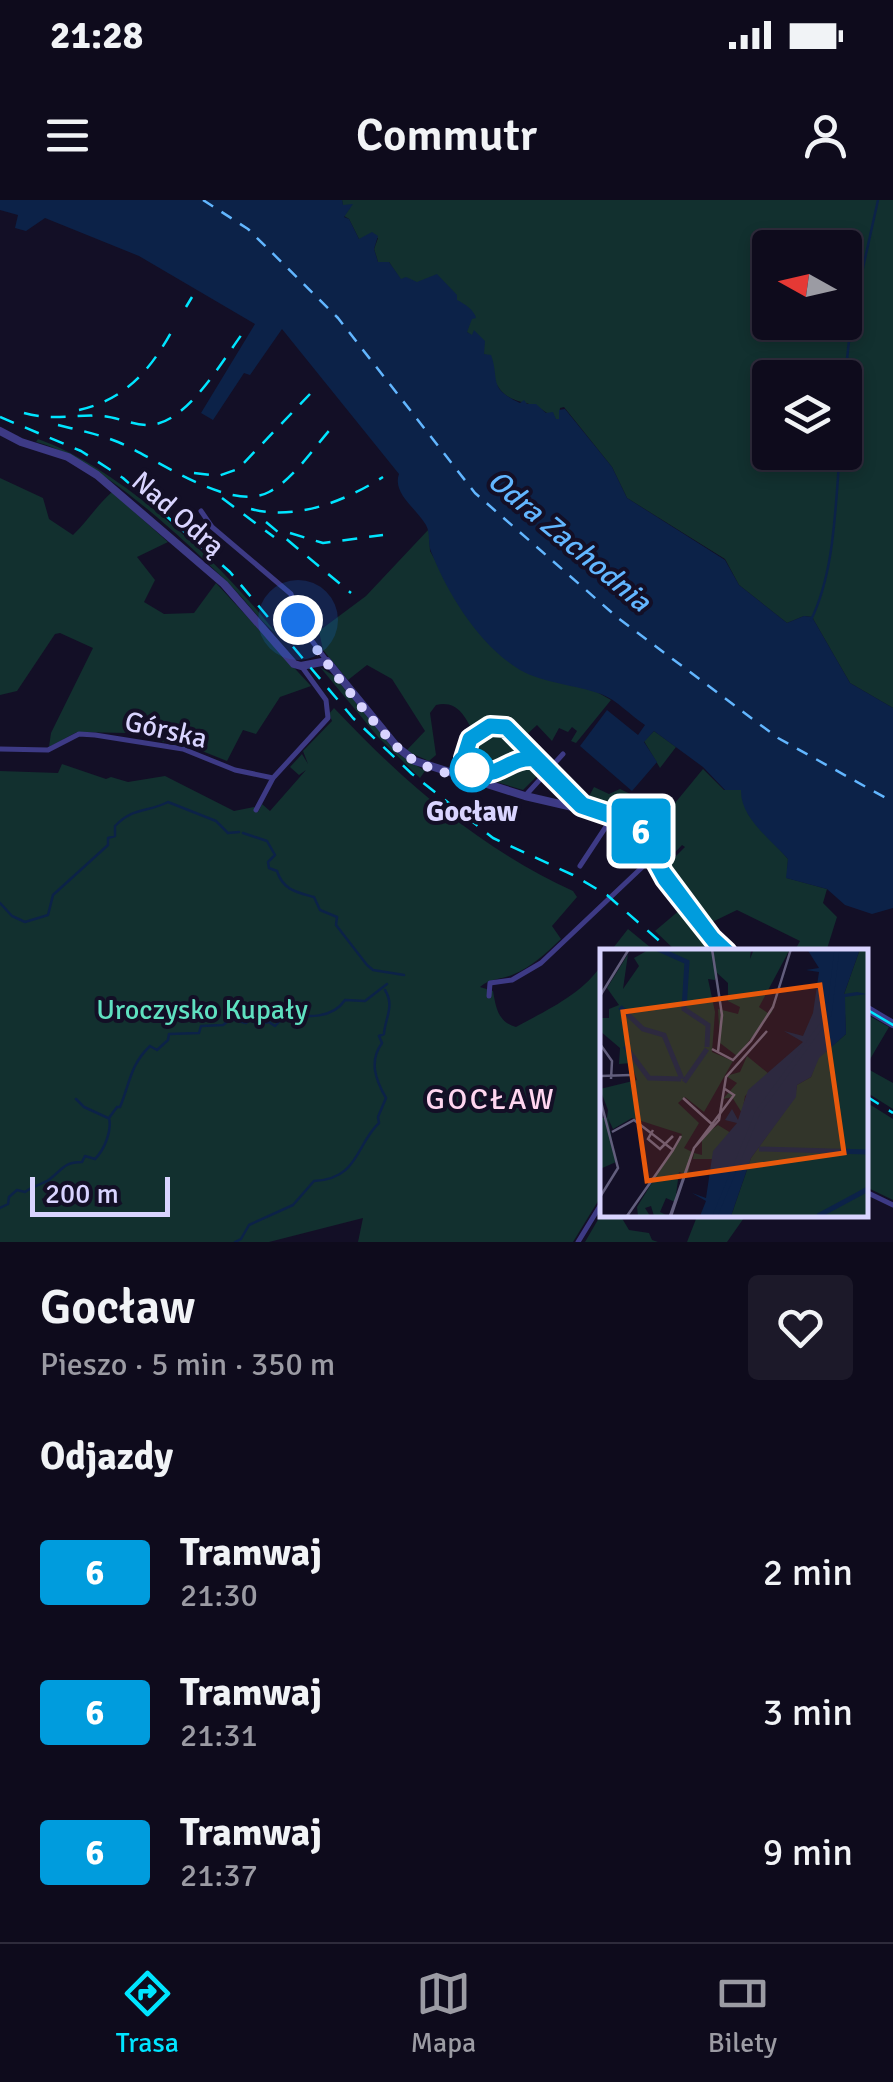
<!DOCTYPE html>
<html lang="pl">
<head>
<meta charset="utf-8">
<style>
  body { margin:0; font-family:Signika,sans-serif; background:#1c1929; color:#f1f3f6; height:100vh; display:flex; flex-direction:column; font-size:38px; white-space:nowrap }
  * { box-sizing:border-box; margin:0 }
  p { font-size:32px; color:#9b9ba3 }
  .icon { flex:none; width:55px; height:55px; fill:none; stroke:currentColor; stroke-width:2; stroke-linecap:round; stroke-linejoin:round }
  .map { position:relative; height:1042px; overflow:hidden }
  .panel { display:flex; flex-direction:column; background:#0e0b1c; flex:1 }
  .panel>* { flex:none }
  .badge { padding:0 20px; border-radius:8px; font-size:35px; line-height:65px }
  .needle { width:65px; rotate:278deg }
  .buttons { position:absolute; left:752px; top:30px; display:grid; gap:20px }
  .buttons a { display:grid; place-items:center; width:110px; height:110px; border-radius:10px; background:#0e0b1c; box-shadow:0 5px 15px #0003,0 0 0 2px #2e2b3b; font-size:50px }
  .scale { position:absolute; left:30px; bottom:25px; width:140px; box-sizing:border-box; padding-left:10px; border:5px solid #d9d4ff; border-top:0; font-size:28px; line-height:35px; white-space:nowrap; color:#d9d4ff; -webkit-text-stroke:8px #130f26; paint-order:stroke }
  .you { position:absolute; width:50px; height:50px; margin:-25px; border:8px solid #fff; border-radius:50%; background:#1a73e8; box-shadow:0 0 0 15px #1a73e833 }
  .map>.badge { position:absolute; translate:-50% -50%; box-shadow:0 0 0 5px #fff }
  h2 { padding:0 40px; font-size:38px; line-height:90px }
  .round { display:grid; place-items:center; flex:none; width:105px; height:105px; border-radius:10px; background:#1c1929 }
  .summary { display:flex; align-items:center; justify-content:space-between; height:170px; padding:0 40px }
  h1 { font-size:48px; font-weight:600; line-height:75px }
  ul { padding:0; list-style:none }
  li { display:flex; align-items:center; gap:30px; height:140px; padding:0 40px }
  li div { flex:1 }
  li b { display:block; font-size:38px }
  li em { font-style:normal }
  li .badge { min-width:110px; font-weight:700; text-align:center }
  .status { display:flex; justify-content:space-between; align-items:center; height:70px; padding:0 50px; background:#0e0b1c; direction:ltr }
  .status svg { height:28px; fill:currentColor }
  header { display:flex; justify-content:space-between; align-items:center; height:130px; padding:0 40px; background:#0e0b1c; font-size:45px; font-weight:600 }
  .menu { display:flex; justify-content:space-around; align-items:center; height:140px; border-top:2px solid #2e2b3b; background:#0e0b1c; font-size:28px; color:#9b9ba3 }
  .menu a { display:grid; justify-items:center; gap:5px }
  .menu .selected { color:#00e5ff }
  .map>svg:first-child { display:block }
</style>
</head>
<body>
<div class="status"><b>21:28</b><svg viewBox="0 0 49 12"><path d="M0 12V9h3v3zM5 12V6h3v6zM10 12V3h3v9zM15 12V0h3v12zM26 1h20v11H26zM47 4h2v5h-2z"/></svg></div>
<header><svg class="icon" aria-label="menu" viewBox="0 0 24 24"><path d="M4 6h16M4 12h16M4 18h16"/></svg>Commutr<svg class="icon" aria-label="person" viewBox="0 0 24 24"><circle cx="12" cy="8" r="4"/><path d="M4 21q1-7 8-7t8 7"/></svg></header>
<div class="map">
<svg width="893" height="1042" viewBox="0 0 893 1042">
  <rect width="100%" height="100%" fill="#130f26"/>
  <path fill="#12302f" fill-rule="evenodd" d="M342,0h551v508l-43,-25 -38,-66 -8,-1 -17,7 -48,-38 -14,-26 -98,-61 -15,-31 -48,-60 -4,1 -1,11h-3c-7,-4 -13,-10 -21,-13 -14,-5 -27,-5 -36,-18 -13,-17 -10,-41 -32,-56l1,-23 -52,-27 -15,-2 -12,-18h-11l-4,-13 4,-11 -19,1 -10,-20 -5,-3 6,-8 -7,-2zM770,48h75v74h-75zM770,178h75v74h-75z
    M38,239c84,30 184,125 238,194 -15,-10 -28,-30 -42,-44 -47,-47 -135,-131 -198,-147z
    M0,278l43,20 6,21 24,16c15,-14 23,-29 39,-43l56,50 -31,15 18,23 -11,22 20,12 30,-1 22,-30 95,103 -31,11 -24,37 -13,-4 -16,31 -25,-10 -75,-18 -50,-1 -28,15 2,-14 42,-85 -33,-15 -5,1 -38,57 -17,4z
    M429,329l1,22 39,69 142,80 -35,43 -5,-2 6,-10 -5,-4 -4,5 -9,-4 -7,13 -15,-16 -14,13c-15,-15 -31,-21 -50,-6 -8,-17 -17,-32 -37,-27l-6,8 6,42 -7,6 -23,-10 19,-20 -33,-52 -25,-14 -19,15 -25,-30 -4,-19 47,-35z
    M320,467l14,9 65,78 26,17 -5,7 -42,-41z
    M334,508c70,74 145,140 239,183l4,6 -25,29 9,13c-15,14 -29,28 -49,36 -12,5 -22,3 -32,12l13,4c3,17 5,31 23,36 31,-17 67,-33 87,-64v230l-30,49h-215l5,-24 -94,24h-269v-471l58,2 4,-9 44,15 5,-2 17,5 37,-6 69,35 20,-4 4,5 4,-8 8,7 36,-41 -7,5 -9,-8 12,-13 6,10 -5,-13 29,-30 -3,-7z
    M497,528l9,4 24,24 -15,3 -20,11 -18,-7c-11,-17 1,-33 20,-35z
    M654,531l22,16 -16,21 -16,-27z
    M525,559l11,3 8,7 -21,21 -33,-10 2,-4z
    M703,569l21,21h18l6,24 40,45 -1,19 40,11 -4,14 14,14 -11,35h-32l6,-11 -63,-31 -31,15 -40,-59 19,-19 -3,-2 -17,18 -13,-32z
    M594,587l15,7 11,-5 29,14 5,11 -10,11 -17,-14 -41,-9z
    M681,709l34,43h-38l-22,-21z
    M628,729l28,23h-46z
    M866,814l23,13 -23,39z
    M866,868l27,15v26l-27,-17z
    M866,902l27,17v81l-27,-13z
    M603,1011v3l17,1 9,15 20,3 3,7 6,2h-73z
    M724,1015h22l-19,27h-40l9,-23z"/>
  <path fill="#0c2248" d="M0,0h342l1,5 10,-1 -9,13 5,2 10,20 13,-7 6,4 -4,13 4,13h11l12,17 5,-2 11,5 20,-8 20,21v5c8,4 17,10 19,18l-4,1 -5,13 5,3 2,-5 11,11 -1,13 7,1c9,24 -4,33 29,48l4,-3 3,4h9l10,9 7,-1 3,7h3v-9l6,-1 47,58 15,31 98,62 14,25 48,38 17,-7 8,1 38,66 43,25v200l-21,6 -27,-9 -18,-16 -41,-11 2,-19c-18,-20 -48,-42 -47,-69h-16l-22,-23 -49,-36 -10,11 13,20 -25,29 -52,-45 27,-36 31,25 7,-10c-14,-9 -28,-25 -44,-31 -25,-9 -58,-11 -81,-24 -40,-24 -71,-74 -88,-116 -5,-10 -1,-20 -6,-29 -10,-17 -34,-32 -27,-51l-117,-145 -32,46 -6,-2 -31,47 -12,-7 54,-89 -116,-68 -94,-38 -19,13 -11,-3 3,-13 -18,-5z"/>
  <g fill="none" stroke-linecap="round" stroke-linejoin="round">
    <path stroke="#0c2248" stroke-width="2.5" d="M845,178l6,-56 27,-122
      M811,420c24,-49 24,-113 29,-168
      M243,633l24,8 8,14 -7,7 1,6 8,3c6,19 19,21 37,26l6,13 17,7 -1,8 31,40 6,5 31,5
      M0,703l12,13 13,6 23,-7 5,-20 55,-50v-7l7,-2v-10c18,-19 31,-13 53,-24l48,19 12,12 11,-1
      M76,899l8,8 24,11
      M0,1008l8,-4 1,-7 8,-7 8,2c9,-7 17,-7 25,-13 13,-10 14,-17 32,-17l3,-6 10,3c10,-10 17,-29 14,-41l8,-11h3c10,-24 10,-42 30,-61l7,4 11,-10 1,-6 30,-1 2,-7 22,-1 8,-6 15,4 3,-3 10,4 10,-2 6,4 13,-14c19,7 45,6 57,-12l20,1 22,-17
      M235,1042l6,-3 8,-14 44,-20 21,-24c45,-2 42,-37 65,-58l-1,-6 8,-19c-11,-19 -17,-37 -4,-55l-3,-7 5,-2c1,-16 11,-28 1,-44"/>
    <path stroke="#62b6ff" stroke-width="2.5" stroke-dasharray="12 10" stroke-linecap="butt" d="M203,0l45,29 90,89 137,175 143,125 160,120 115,64"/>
    <path stroke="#3d3a85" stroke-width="5" d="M201,311l11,16 79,67 9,31 27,36
      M0,549l48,1 31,-16 16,1 88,14 52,21 38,8
      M525,596l38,-42
      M256,610l17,-32 55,-60 -2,-18 -24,-33
      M580,666l33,-50
      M489,796l1,-13 22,-3 29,-17 113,-107
      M866,992l27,13
      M578,1042l25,-41"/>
    <path stroke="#3d3a85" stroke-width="8" d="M0,231l21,11 47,15 29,18 127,109 70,80 7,2 26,-5 70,86 18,14 110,35 91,21 17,8 13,13 20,40 59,74
      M866,808l27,16"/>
    <path stroke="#00e5ff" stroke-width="2.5" d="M723,752l-59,-75 -25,-46 -15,-10 -42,-14 -50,-48c-22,-2 -35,20 -57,13l-10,-14 4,-18 22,-13h16l75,77 43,15 17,12 23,44 47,63 15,14
      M866,809l27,16"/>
    <path stroke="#00e5ff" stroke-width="2.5" stroke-dasharray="15 12" stroke-linecap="butt" d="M186,107l6,-10
      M79,210c48,-11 73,-42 95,-83
      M24,213c28,8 50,1 78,3 15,1 30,9 46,9 39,0 75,-66 97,-95
      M0,217l81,34 42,27 107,94 123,146 59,56 81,64 80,37 34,20 65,57
      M58,225c20,5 40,9 60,17 38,16 112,71 151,50 25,-13 46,-46 65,-67
      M194,273l24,3 20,-7 72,-75
      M222,298l52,39
      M251,309c45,12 94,-8 132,-32
      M266,322l85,71
      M290,333l33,10 60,-8
      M866,896l27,17"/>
  </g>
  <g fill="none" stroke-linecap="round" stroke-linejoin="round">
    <g stroke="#fff" stroke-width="22">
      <path id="line" d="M723,752l-58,-73 -25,-46 -12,-11 -47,-16 -47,-47c-23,-3 -36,20 -59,13l-11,-14 6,-19 20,-13 16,1 77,78 40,13 20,14 20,40 49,66 15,14"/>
    </g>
    <use href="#line" stroke="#009cdd" stroke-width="15"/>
    <path stroke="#d9d4ff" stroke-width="10" stroke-dasharray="0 18" d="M298,420c8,20 90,123 109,136 17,12 39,17 59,22l6,-8"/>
  </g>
  <circle fill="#fff" stroke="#009cdd" stroke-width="5" cx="472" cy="570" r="20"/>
  <g text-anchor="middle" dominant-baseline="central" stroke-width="8" stroke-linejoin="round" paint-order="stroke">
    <g font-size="28" fill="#d9d4ff" stroke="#130f26">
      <text transform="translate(178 314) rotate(41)">Nad Odrą</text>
      <text transform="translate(166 530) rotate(13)">Górska</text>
    </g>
    <g font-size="28" font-weight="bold" fill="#d9d4ff" stroke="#130f26">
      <text x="472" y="612">Gocław</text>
    </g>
    <g font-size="28" fill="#5fe0c0" stroke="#130f26">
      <text x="202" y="810">Uroczysko Kupały</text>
    </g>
    <g font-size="30" font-style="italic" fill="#62b6ff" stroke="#130f26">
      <text transform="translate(569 341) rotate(40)">Odra Zachodnia</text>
    </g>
    <g font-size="30" letter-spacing="2.5" fill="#ffd6f0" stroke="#130f26">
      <text x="491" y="899">GOCŁAW</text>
    </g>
  </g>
  <g transform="translate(600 749)">
    <rect width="268" height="268" fill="#130f26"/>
    <path d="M50,0h62l1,18 1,-18h37l-1,10 4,-10h36l-31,58 10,7 6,-16 -3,14 -35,44 -17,-13 -2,-34 20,5 2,-7 -12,-6v-18l-12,-11 -1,8 -7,-1 7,33 -3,40 21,9 -29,51 -19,-15 -7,6 21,20 -15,25 8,4 -4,23 -9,-3 -4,30 -9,-4 -6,14 8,4h-14l-3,-10 -6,2 5,8h-12l-1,-9 45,-73 -50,-16 -19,11 -5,-11 8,44 -16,7v-51h7l1,-8 -8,-21 37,-9 -6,-17 -12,1 1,-16 -20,-17v-13h9v-9l10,-4 -12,-17 21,-34 -5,35 16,-23 -5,-8zM260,0h7v267h-136l20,-58 44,-61 2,-12 14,-8 7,-19 28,-24 -2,-40zM147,107l22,18 -24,22 -3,17 -10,-16 -9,2 14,-16 -11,-7 14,-4zM118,176l13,8 -3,7 -16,19h-19l1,-6 8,2v-18z" fill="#12302f"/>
    <path d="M207,0h53l-16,45 13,-2 10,2 -22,3 1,37 -27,24 -8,19 -14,8 -1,12 -45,61 -20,58h-31l6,-15 -14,-8 14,5 7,-47 24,-28 -12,-3 7,-11 6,11 10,-30 55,-48 -19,-11 19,5 10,-23 6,-41 -13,-2 13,-2z" fill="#0c2248"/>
    <path fill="none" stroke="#0c2248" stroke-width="5" d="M58,0l29,13 -3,47 24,16 -1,22M20,58l23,22 21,6 18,44M25,97l24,32 32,1M84,133l23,-33M159,200l109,3M115,267l43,-104 71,-97 8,-66M218,267l50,-27"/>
    <path fill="none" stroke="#625e7d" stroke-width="2.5" d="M112,0l10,66 -4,37M0,47l29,-47M0,95l12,17 -1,18M112,100l21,11 18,-19 22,-34 18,-58M0,127l31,-1M0,149l18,70 -18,29M83,149l31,28M53,181l-5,9 12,10 13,-13M12,183l22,-12 39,30 8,-14M27,267l46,-66M70,267l24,-68 25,-28 7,-43 41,-46M71,267l23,-68 40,-53 -9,-6"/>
    <path fill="#e8590c" fill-opacity="0.15" stroke="#e8590c" stroke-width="5" d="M220,36l24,168 -197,28 -24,-169z"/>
    <rect width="268" height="268" fill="none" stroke="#d9d4ff" stroke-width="5"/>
  </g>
</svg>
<div class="buttons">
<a><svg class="needle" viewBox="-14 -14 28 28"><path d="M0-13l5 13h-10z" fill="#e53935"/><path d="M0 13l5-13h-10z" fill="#9b9ba3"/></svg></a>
<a><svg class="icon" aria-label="layers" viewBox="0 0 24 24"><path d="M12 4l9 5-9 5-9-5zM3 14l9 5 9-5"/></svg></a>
</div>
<div class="scale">200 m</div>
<div class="you" style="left:298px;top:420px"></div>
<b class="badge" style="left:641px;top:631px;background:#009cdd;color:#fff">6</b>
</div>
<section class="panel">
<div class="summary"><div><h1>Gocław</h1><p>Pieszo · 5 min · 350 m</p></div><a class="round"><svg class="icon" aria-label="heart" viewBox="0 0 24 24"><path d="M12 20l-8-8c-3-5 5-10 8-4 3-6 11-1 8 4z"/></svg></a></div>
<h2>Odjazdy</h2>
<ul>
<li><span class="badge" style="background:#009cdd;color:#fff">6</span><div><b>Tramwaj</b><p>21:30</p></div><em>2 min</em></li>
<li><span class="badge" style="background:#009cdd;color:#fff">6</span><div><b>Tramwaj</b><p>21:31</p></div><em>3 min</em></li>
<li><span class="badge" style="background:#009cdd;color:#fff">6</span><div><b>Tramwaj</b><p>21:37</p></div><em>9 min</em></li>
</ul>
</section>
<nav class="menu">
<a class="selected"><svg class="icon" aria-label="directions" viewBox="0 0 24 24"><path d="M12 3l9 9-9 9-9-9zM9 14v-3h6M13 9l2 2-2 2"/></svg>Trasa</a>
<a><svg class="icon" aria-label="map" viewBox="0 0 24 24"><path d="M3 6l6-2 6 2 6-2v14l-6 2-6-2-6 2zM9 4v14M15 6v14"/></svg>Mapa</a>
<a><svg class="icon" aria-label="tickets" viewBox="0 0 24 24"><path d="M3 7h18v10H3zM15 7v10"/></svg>Bilety</a>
</nav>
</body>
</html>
